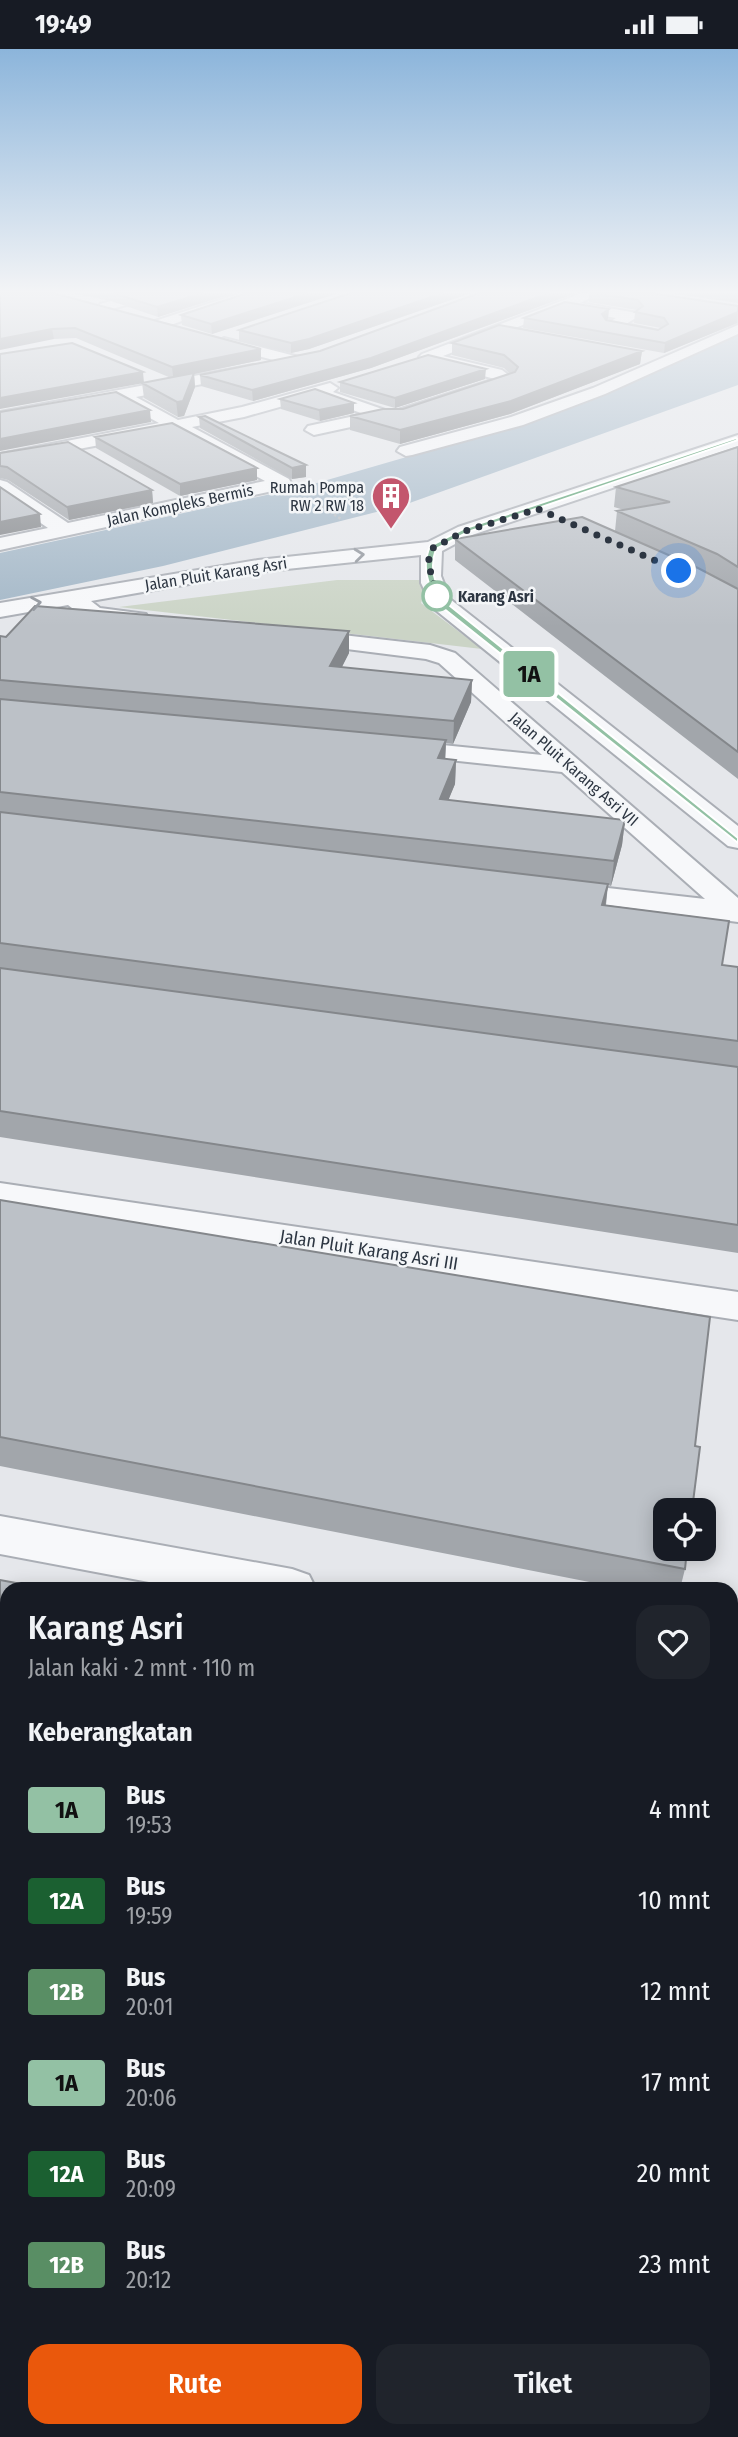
<!DOCTYPE html>
<html lang="id">
<head>
<meta charset="utf-8">
<style>
  body { margin:0; font-family:"Fira Sans Condensed",sans-serif; background:#20242c; color:#f1f3f6; height:100vh; display:flex; flex-direction:column; font-size:26px; white-space:nowrap }
  * { box-sizing:border-box; margin:0 }
  p { font-size:23px; color:#9ea1a6 }
  .icon { flex:none; width:38px; height:38px; fill:none; stroke:currentColor; stroke-width:2; stroke-linecap:round; stroke-linejoin:round }
  .map { position:relative; flex:1; overflow:hidden }
  .details { position:absolute; left:0px; top:1533px; width:738px; height:856px; display:flex; flex-direction:column; background:#171b24; border-radius:21px 21px 0 0; box-shadow:0 4px 18px #0003 }
  .details>* { flex:none }
  .badge { padding:0 14px; border-radius:5px; font-size:24px; line-height:46px }
  .fabs { position:absolute; left:653px; top:1449px; display:grid; gap:14px }
  .fabs a { display:grid; place-items:center; width:63px; height:63px; border-radius:14px; background:#171b24; box-shadow:0 4px 18px #0003; font-size:35px }
  .you { position:absolute; width:35px; height:35px; margin:-18px; border:5px solid #fff; border-radius:50%; background:#1a73e8; box-shadow:0 0 0 10px #1a73e833 }
  .map>.badge { position:absolute; translate:-50% -50%; box-shadow:0 0 0 4px #fff }
  h2 { padding:0 28px; font-size:26px; line-height:63px }
  .round { display:grid; place-items:center; flex:none; width:74px; height:74px; border-radius:21px; background:#20242c }
  .summary { display:flex; align-items:center; justify-content:space-between; height:119px; padding:0 28px }
  h1 { font-size:33px; font-weight:600; line-height:52px }
  .action { display:flex; gap:14px; margin-top:auto; padding:14px 28px }
  .action a { flex:1; height:80px; border-radius:21px; background:#ea580c; color:#fff; font-size:28px; font-weight:600; line-height:80px; text-align:center }
  .action a+a { background:#20242c; color:#f1f3f6 }
  ul { padding:0; list-style:none }
  li { display:flex; align-items:center; gap:21px; height:91px; padding:0 28px }
  li div { flex:1 }
  li b { display:block; font-size:26px }
  li em { font-style:normal }
  li .badge { min-width:77px; font-weight:700; text-align:center }
  .status { display:flex; justify-content:space-between; align-items:center; height:49px; padding:0 35px; background:#171b24; direction:ltr }
  .status svg { height:19px; fill:currentColor }
  .map>svg:first-child { display:block }
</style>
</head>
<body>
<div class="status"><b>19:49</b><svg viewBox="0 0 49 12"><path d="M0 12V9h3v3zM5 12V6h3v6zM10 12V3h3v9zM15 12V0h3v12zM26 1h20v11H26zM47 4h2v5h-2z"/></svg></div>
<div class="map">
<svg width="738" height="2388" viewBox="0 0 738 2388">
  <rect width="100%" height="100%" fill="#e5e7eb"/>
  <path fill="#cbd4c6" d="M337,531h93l-9,23 61,46 -363,-42z"/>
  <path fill="#a3b7c7" d="M738,284v52l-334,120 -241,61 -163,34v-47l303,-66 221,-64 75,-26z"/>
  <g fill="none" stroke-linecap="round" stroke-linejoin="round">
    <g stroke="#aaaeb5" stroke-width="4">
      <path id="minor" d="M139,244h21l-2,3 -53,15 -7,-4 2,-3z
        M241,244h20l-96,34 -5,1 -7,-4 2,-3z
        M582,244h19l-21,10 57,10 2,3 -13,8 33,7 2,3 -7,4 -48,-10 -2,-3 12,-7 -52,-9 -121,47 59,14 13,10 -2,3 -111,37h-19l-69,15 -9,-5 3,-4 56,-12 -49,-17 -71,20 -52,10 97,52 2,4 -9,6 -282,61v-12l48,-10 -48,-33v-15l7,2 61,41 197,-42 -92,-50 -173,33v-10l159,-31 -42,-23 -117,22v-10l253,-47 8,5 -2,3 -123,24 42,23 64,-13 88,-24 8,5 -5,4 52,18 10,1 100,-32 -73,-19 -3,-3 3,-3z
        M738,276v9l-133,60 -82,31 -111,30 -6,1 -9,-5 3,-4 111,-30 82,-29z
        M224,289l75,19 2,3 -8,5 -74,-19 -3,-3z
        M738,386v11l-266,89 -30,16 -1,25 9,23 288,227v22l-10,-2 -295,-238 -12,-25v-28l-163,17 -167,29 9,7 46,6 3,5 -3,5 -8,2 -52,-7 -18,-14 -68,12v-14l258,-43 170,-18 30,-15z
        M299,581l131,15 25,8 283,245v24l-193,-25 -5,-6 5,-6 10,-3 150,17 -143,-127 -179,-19 -4,-5 4,-5 9,-3 150,15 -103,-92 -13,-4 -135,-17 -3,-5 3,-5z
        M0,1134l738,109v28l-738,-113z
        M0,1467l292,53 17,6 7,14h-130l-186,-35z
        M732,1600l6,1v44l-6,-1z
        M0,2082l7,1v62l-7,-1z
        M732,2267l6,1v68l-6,-2z"/>
    </g>
    <path stroke="#babec3" stroke-width="2.5" stroke-dasharray="2.5 2.5" stroke-linecap="butt" d="M313,452l28,18"/>
    <use href="#minor" fill="#f7f8fa" fill-rule="evenodd"/>
  </g>
  <path fill="#a2a6ab" d="M0,244l261,56v11l-67,14 1,13 -11,29 -6,1 -34,-19 -2,-15 29,-5 -95,-40 -22,1z
    M71,244h163l-76,24 -47,-16z
    M247,244h91l-126,41 -30,-9 -1,-10z
    M351,244h120l-162,56 -18,4 -52,-12v-11z
    M479,244h97l-205,75 -118,33 -52,-15 -1,-11 120,-24z
    M589,244h62l87,13v17l-74,30 -141,-25 1,-10 84,1 -1,1 51,10 3,-2 -27,-5 1,-11 2,-2 -48,-8z
    M669,244h69v10z
    M452,294l190,8 -2,13 -130,50 -110,30 -50,-14v-14l53,-7 107,-35 -6,-6 -52,-13z
    M485,330l-90,29 -55,-16v-10z
    M280,350l74,4v10l-34,8 -39,-12z
    M199,368l107,48v12l-14,2 -92,-51z
    M95,388l162,43 -77,16 -84,-48z
    M738,398v332l-283,-219v-21l160,-8 2,-20 7,-1 -10,-3 2,-20z
    M0,404l152,37 1,13 -84,17 -61,-40 -8,-2z
    M0,587l349,17 -7,14 130,13 -1,22 -18,42 -7,-1 -1,16 11,1 -1,24 -7,16 177,20 -3,25 -11,41 -3,-1 -2,20 116,60 16,2v286l-738,-116z
    M0,1151l695,246 -10,123 -5,20h-55l-625,-123z
    M0,1531l7,9v416l-7,-2z"/>
  <path fill="#84878b" d="M203,244h31l-76,24 -1,-10z
    M308,244h30l-126,41 -1,-10z
    M443,244h28l-162,56 -18,4v-10z
    M549,244h27l-205,75 -118,33 -1,-11z
    M609,260l-1,10 -7,5 1,-10z
    M738,263l-1,11 -73,30 1,-10z
    M52,280l2,10 -54,11v-11z
    M261,300v11l-67,14 1,13 -11,29 -6,1 -6,-50z
    M642,302l-2,13 -130,50 -110,30v-14z
    M486,320l-1,10 -90,29v-10z
    M143,323l1,11 -144,26v-11z
    M354,354v10l-34,8 -1,-11z
    M150,361l1,12 -151,29v-12z
    M306,416v12l-14,2v-11z
    M257,419v12l-77,16v-12z
    M152,441l1,13 -84,17 -2,-13z
    M40,465l1,13 -41,8v-13z
    M349,582v22l-18,35 -1,-22z
    M472,631l-1,22 -18,42 1,-23z
    M446,691l-1,24 -7,-6z
    M456,711l-1,24 -16,39 1,-24z
    M625,771l-3,25 -11,41 3,-25z
    M608,835l-3,25 -3,-4z"/>
  <path fill="#bcc1c7" stroke="#84878b" stroke-width="2" d="M0,244h53l208,56 -89,18 -97,-39 -23,1 -52,10z
    M113,244h90l-46,14z
    M247,244h61l-97,31 -30,-9z
    M351,244h92l-134,46 -18,4 -52,-13z
    M479,244h70l-178,65 -119,32 -52,-15 120,-24z
    M593,244h58l87,13v6l-73,31 -141,-25 41,-16 44,7 -7,5 4,6 52,10 10,-6 -4,-6 -29,-6 8,-6 -5,-6z
    M499,276l143,26 -131,50 -111,29 -50,-14 33,-7h20l112,-37 3,-5 -14,-12 -52,-12z
    M72,294l71,29 -143,26v-44z
    M428,306l58,14 -91,29 -55,-16z
    M194,324l-11,28 -6,1 -35,-19z
    M315,340l39,14 -35,7 -39,-11z
    M116,343l34,18 -150,29v-27z
    M205,367l101,49 -14,3 -93,-51z
    M172,374l85,45 -77,16 -85,-47z
    M68,393l84,48 -85,17 -60,-40 -7,-1v-13z
    M738,398v120l-21,-13 -100,-43 53,-9 -54,-15z
    M0,438l40,27 -40,8z
    M582,468l116,51 40,21v163l-283,-213z
    M35,557l314,25 -19,35 142,14 -18,41 -454,-41v-44l6,1z
    M0,650l446,41 -8,18 18,2 -16,39 185,21 -11,41 -614,-69z
    M0,763l608,72 -6,21 127,16 -7,44 16,2v74l-738,-98z
    M0,919l738,99v158l-738,-114z
    M0,1151l710,117 -15,129 5,1 -8,63h-27v39h22l-2,20 -685,-132z
    M0,1531l48,9h-41v392l-7,-2z
    M0,2299l7,2v81h496l22,6h-525z"/>
  <defs><path id="oneway-chevron" d="M-2-3.5L2.5 0L-2 3.5" fill="none" stroke-width="1.6" stroke-linecap="round" stroke-linejoin="round" transform="scale(1.75)"/></defs>
  <g stroke="#92979e">
    <use href="#oneway-chevron" transform="translate(359 506) rotate(-6)"/>
    <use href="#oneway-chevron" transform="translate(36 554) rotate(-10)"/>
  </g>
  <linearGradient id="sky" x2="0" y2="1"><stop stop-color="#8cb5db"/><stop offset="0.42" stop-color="#f3f4f6"/><stop offset="1" stop-color="#f3f4f6" stop-opacity="0"/></linearGradient>
  <rect width="738" height="578" fill="url(#sky)"/>
  <path fill="#93c1a4" stroke="#fff" stroke-width="2" d="M736,389l2,2 -270,92 -32,17c-7,19 -1,34 8,52l294,237v5l-300,-239c-10,-19 -17,-37 -8,-58l33,-17z"/>
  <g fill="none" stroke-linecap="round" stroke-linejoin="round">
    <path stroke="#2d3642" stroke-width="7" stroke-dasharray="0 12.6" d="M437,547l-9,-34 5,-14 32,-17 73,-22 141,62"/>
  </g>
  <defs>
    <g id="building-pin" transform="scale(2.0125)"><path d="M0 17L-7.5 6A9.5 9.5 0 1 1 7.5 6Z" fill="#c3566d" stroke="#f4f6f8"/><path d="M-4-6H4V6H1V3H-1V6H-4ZM-2.5-4.3h1.7v1.8h-1.7ZM.8-4.3h1.7v1.8H.8ZM-2.5-1h1.7V.8h-1.7ZM.8-1h1.7V.8H.8Z" fill="#fff"/></g>
  </defs>
  <g fill-rule="evenodd">
    <use href="#building-pin" x="391" y="447"/>
  </g>
  <circle fill="#fff" stroke="#93c1a4" stroke-width="3.5" cx="437" cy="547" r="14"/>
  <g text-anchor="middle" dominant-baseline="central" stroke-width="5" stroke-linejoin="round" paint-order="stroke">
    <g font-size="16" fill="#2d3642" stroke="#f4f6f8" text-anchor="end">
      <text x="364" y="438">Rumah Pompa<tspan x="364" dy="18">RW 2 RW 18</tspan></text>
    </g>
    <g font-size="16" fill="#2d3642" stroke="#f4f6f8">
      <text transform="translate(180 456) rotate(-12)">Jalan Kompleks Bermis</text>
      <text transform="translate(216 525) rotate(-9)">Jalan Pluit Karang Asri</text>
      <text transform="translate(574 720) rotate(41)">Jalan Pluit Karang Asri VII</text>
    </g>
    <g font-size="16" font-weight="bold" fill="#2d3642" stroke="#f4f6f8" text-anchor="start">
      <text x="458" y="547">Karang Asri</text>
    </g>
    <g font-size="18" fill="#2d3642" stroke="#f4f6f8">
      <text transform="translate(369 1201) rotate(9)">Jalan Pluit Karang Asri III</text>
    </g>
  </g>
</svg>
<div class="fabs">
<a><svg class="icon" aria-label="locate" viewBox="0 0 24 24"><circle cx="12" cy="12" r="6"/><path d="M12 2v4M12 18v4M2 12h4M18 12h4"/></svg></a>
</div>
<div class="you" style="left:679px;top:522px"></div>
<b class="badge" style="left:529px;top:625px;background:#93c1a4;color:#111">1A</b>
<section class="details">
<div class="summary"><div><h1>Karang Asri</h1><p>Jalan kaki · 2 mnt · 110 m</p></div><a class="round"><svg class="icon" aria-label="heart" viewBox="0 0 24 24"><path d="M12 20l-8-8c-3-5 5-10 8-4 3-6 11-1 8 4z"/></svg></a></div>
<h2>Keberangkatan</h2>
<ul>
<li><span class="badge" style="background:#93c1a4;color:#111">1A</span><div><b>Bus</b><p>19:53</p></div><em>4 mnt</em></li>
<li><span class="badge" style="background:#1b6031;color:#fff">12A</span><div><b>Bus</b><p>19:59</p></div><em>10 mnt</em></li>
<li><span class="badge" style="background:#598e64;color:#fff">12B</span><div><b>Bus</b><p>20:01</p></div><em>12 mnt</em></li>
<li><span class="badge" style="background:#93c1a4;color:#111">1A</span><div><b>Bus</b><p>20:06</p></div><em>17 mnt</em></li>
<li><span class="badge" style="background:#1b6031;color:#fff">12A</span><div><b>Bus</b><p>20:09</p></div><em>20 mnt</em></li>
<li><span class="badge" style="background:#598e64;color:#fff">12B</span><div><b>Bus</b><p>20:12</p></div><em>23 mnt</em></li>
</ul>
<div class="action"><a>Rute</a><a>Tiket</a></div>
</section>
</div>
</body>
</html>
